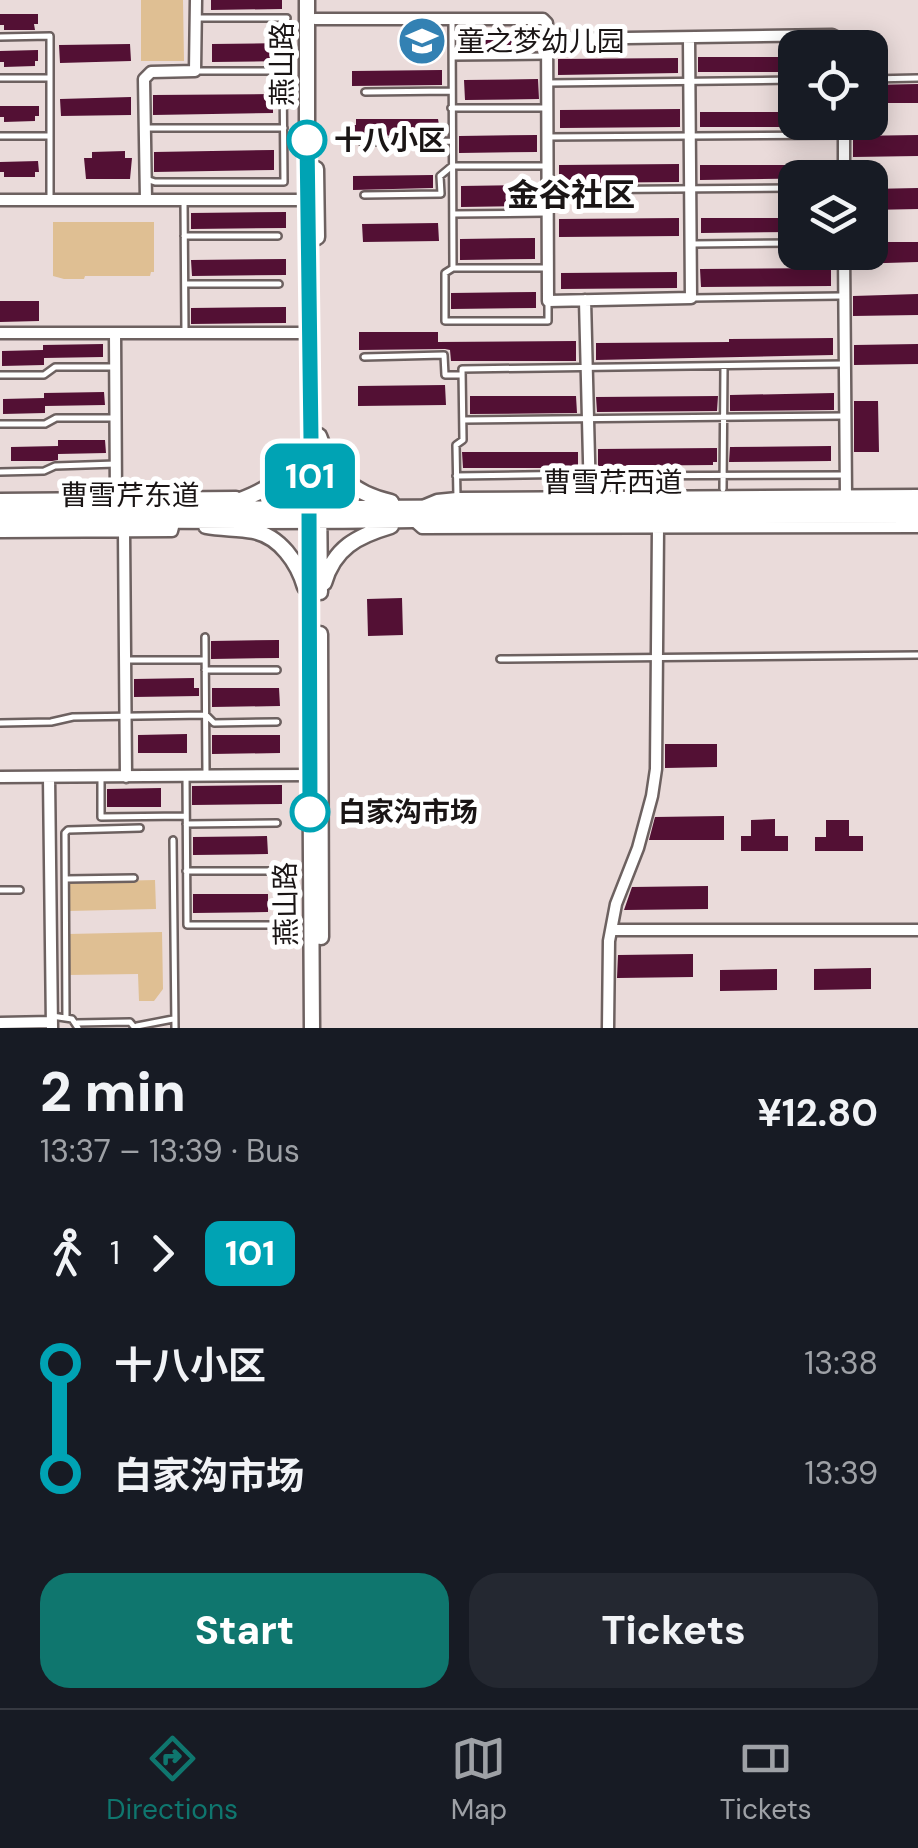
<!DOCTYPE html>
<html lang="en">
<head>
<meta charset="utf-8">
<style>
  body { margin:0; font-family:"DM Sans","Noto Sans SC",sans-serif; background:#242831; color:#f1f3f6; height:100vh; display:flex; flex-direction:column; font-size:38px; white-space:nowrap }
  * { box-sizing:border-box; margin:0 }
  p { font-size:32px; color:#9ea1a6 }
  .icon { flex:none; width:55px; height:55px; fill:none; stroke:currentColor; stroke-width:2; stroke-linecap:round; stroke-linejoin:round }
  .map { position:relative; height:1028px; overflow:hidden }
  .drawer { display:flex; flex-direction:column; background:#171b24; flex:1 }
  .drawer>* { flex:none }
  .badge { padding:0 20px; border-radius:15px; font-size:35px; line-height:65px }
  .fabs { position:absolute; left:778px; top:30px; display:grid; gap:20px }
  .fabs a { display:grid; place-items:center; width:110px; height:110px; border-radius:20px; background:#171b24; box-shadow:0 5px 25px #0003; font-size:50px }
  .map>.badge { position:absolute; translate:-50% -50%; box-shadow:0 0 0 5px #fff }
  .legs { display:flex; align-items:center; gap:15px; height:110px; padding:0 40px; font-size:32px }
  .legs p { margin-inline-start:auto }
  .headline { display:flex; align-items:center; justify-content:space-between; height:170px; padding:0 40px }
  h1 { font-size:55px; font-weight:800; line-height:75px }
  .button { display:flex; gap:20px; margin-top:auto; padding:20px 40px }
  .button a { flex:1; height:115px; border-radius:30px; background:#0f766e; color:#fff; font-size:40px; font-weight:800; line-height:115px; text-align:center }
  .button a+a { background:#242831; color:#f1f3f6 }
  ul { padding:0 40px; list-style:none }
  li { display:flex; align-items:center; gap:35px; height:110px; font-size:38px }
  li i { display:grid; place-items:center; width:15px; height:100%; margin:0 12px; background:currentColor }
  li i::after { content:''; width:25px; height:25px; margin:-12px; border:8px solid; border-radius:50%; background:#171b24 }
  li p { margin-inline-start:auto }
  li:first-child i { background:linear-gradient(#0000 50%,currentColor 0) }
  li:last-child i { background:linear-gradient(currentColor 50%,#0000 0) }
  .tab-bar { display:flex; justify-content:space-around; align-items:center; height:140px; border-top:2px solid #363941; background:#171b24; font-size:28px; color:#9ea1a6 }
  .tab-bar a { display:grid; justify-items:center; gap:5px }
  .tab-bar .active { color:#0f766e }
  .map>svg:first-child { display:block }
</style>
</head>
<body>
<div class="map">
<svg width="918" height="1028" viewBox="0 0 918 1028">
  <rect width="100%" height="100%" fill="#eadbda"/>
  <path fill="#dfbf93" d="M141,0h42l1,61h-43z
    M53,222h101v50h-3l-1,4h-65l-1,3h-20l-11,-3z
    M155,880l1,29 -88,2v-29z
    M162,932l1,57 -9,12h-15l-1,-27 -70,1v-41z"/>
  <path fill="#531034" d="M211,0h71v9l-71,1z
    M0,14h38v10h-4l1,6h-31v-5h-4z
    M458,30h76v17h-76z
    M283,43v18l-71,1v-18z
    M130,44l1,17 -71,2 -1,-18z
    M38,50v11h-3v5l-31,1v-5h-4v-11z
    M698,57h97v15h-97z
    M678,58v15l-120,2v-16z
    M442,70v15l-90,1v-15z
    M538,79l1,20 -74,1 -1,-20z
    M918,84v19h-48v-18z
    M273,94v19l-120,2v-20z
    M131,97v18l-70,1 -1,-17z
    M0,106h39v10h-4v5l-31,1v-5h-4z
    M680,109v18l-120,1v-18z
    M700,112h95v15h-95z
    M356,119h82l1,6h2v10l-88,1v-11h3z
    M537,135v17l-78,1v-17z
    M918,135v21l-65,1v-21z
    M274,150v20l-120,2v-20z
    M125,151v7h7l-2,21h-44l-2,-21h8v-6z
    M38,161l1,11h-4v5h-31v-5h-4v-10z
    M679,164v18l-120,1v-18z
    M700,165h131v13l-131,2z
    M433,175v13l-80,2v-14z
    M536,185v21l-75,1v-21z
    M918,188v21l-48,1v-21z
    M286,212v16l-95,1v-16z
    M679,218v18l-120,1v-18z
    M701,218h94v14l-94,1z
    M438,223l1,18 -76,1 -1,-18z
    M535,238v21l-75,1v-21z
    M870,242h48v20l-65,2v-12h17z
    M286,259v16l-94,1 -1,-16z
    M831,268v18l-130,1 -1,-18z
    M677,272v16l-116,1v-16z
    M536,292v16l-85,1v-16z
    M918,294v21l-65,1v-20z
    M0,301h39v20l-39,1z
    M286,307v16l-95,1v-16z
    M359,332h79v10l138,-1v20h-125l-1,-11 -5,-1 -86,1z
    M833,338v17l-237,5v-17l133,-1v-3z
    M103,344v13l-59,1v7l-42,1v-15l41,-1v-5z
    M918,344v20l-64,1v-20z
    M445,385l1,20 -88,1v-20z
    M104,392l1,13 -60,1v7l-42,1v-15l41,-1v-5z
    M834,393v17l-104,1v-16z
    M470,396h106l1,17 -107,1z
    M718,396l-1,15 -120,1 -1,-15z
    M854,401h24l1,51h-25z
    M58,440h47l1,13 -48,1v6l-6,1h-41v-14l47,-1z
    M831,446v15l-102,1 1,-15z
    M717,448v14h-4v3l-115,1v-17z
    M462,452h116v16h-115z
    M402,598l1,37 -35,1 -1,-37z
    M279,640v18l-68,1v-18z
    M194,678v10h5v8l-65,1v-18z
    M212,688h67l1,18 -68,1z
    M187,734v19h-49v-18z
    M212,735h68v18l-68,1z
    M665,744h52v23l-52,1z
    M282,785v19l-90,1v-19z
    M161,788v19h-54v-18z
    M724,816v24h-75l6,-23z
    M775,819v17h13v15h-47v-15h10v-16z
    M826,820h23v16h14v15h-48v-14h11z
    M267,836l1,18 -75,1v-18z
    M708,886v23l-84,1 8,-23z
    M193,894h75v18l-75,1z
    M693,954v23l-76,1 1,-23z
    M871,968v21l-57,1v-21z
    M777,969v21l-57,1v-21z"/>
  <g fill="none" stroke-linecap="round" stroke-linejoin="round">
    <g stroke="#6d6160" stroke-width="10">
      <path id="lane" d="M196,18h91
        M452,22l1,246h92
        M0,37l50,-1v164
        M453,57l94,-1
        M0,78h50
        M870,79l48,-1
        M548,83l247,-3
        M365,92l86,-1
        M451,108h93
        M147,128h137
        M0,136h50
        M547,137l297,-2
        M362,142l90,-1
        M146,179l9,3h129l-1,-111h-88
        M548,190l247,-2
        M364,195l77,-1 -1,-18 12,-10h93
        M184,201l1,132
        M453,214l92,-1
        M184,236h94
        M693,244l102,-1
        M453,268l-8,5v48h103v-18
        M185,284h94
        M692,298l149,-2
        M364,357l80,-2 1,20h17
        M0,375h44l11,-8h60
        M463,420l382,-4
        M0,424h45l11,-6h59
        M0,472l44,-1 11,-5 61,-2
        M456,476l132,-2
        M588,476l257,-1
        M723,489l1,-122
        M457,498l-1,-53 7,-5 -1,-71 382,-5
        M205,637l1,136
        M500,659l418,-4
        M125,660h80
        M205,670h72
        M0,723l51,-1 22,-5 133,-2 8,8 63,-1
        M186,776l1,149h90
        M101,777v40l85,-1
        M186,824l91,-1
        M173,840l2,188
        M186,871h90
        M66,879l68,-1
        M0,890h20
        M52,1016l20,3 6,9
        M66,1018l-1,-185 3,-3 72,-2
        M77,1023l53,-1 5,6
        M137,1026l36,-7"/>
    </g>
    <g stroke="#6d6160" stroke-width="15">
      <path id="street" d="M315,19h228l4,4 1,278 143,-3 -2,-260
        M547,31l11,8 274,-4 6,3 4,10
        M844,122v56
        M0,200h307
        M146,200l-2,-121 7,-7 44,-1 1,-71
        M844,252l2,244
        M585,300l5,199
        M0,333h309
        M115,333l1,166
        M0,499l236,-2
        M425,505l12,-5 20,-2 461,-3
        M413,520l9,8 496,-1
        M124,531l2,246
        M0,532l172,-1 3,-12
        M0,777l310,-2
        M49,777l3,251
        M612,930h306
        M0,1023l52,-1
        M608,1028l1,-87 7,-37 22,-56 14,-52 4,-27 2,-241 -6,-11"/>
    </g>
    <g stroke="#6d6160" stroke-width="19">
      <path id="secondary" d="M307,0v200l4,239 -2,81 3,508
        M316,169l1,68
        M319,436c13,38 33,57 72,66
        M319,494l1,98
        M229,504c35,-11 61,-27 80,-60
        M0,510l918,-5
        M0,521c138,-1 275,1 413,-1l9,-2 496,-3
        M206,526c15,3 32,2 47,5 27,5 45,32 52,56
        M324,583c10,-35 33,-47 67,-57
        M320,634l1,303"/>
    </g>
    <use href="#lane" stroke="#fff" stroke-width="5"/>
    <use href="#street" stroke="#fff" stroke-width="10"/>
    <use href="#secondary" stroke="#fff" stroke-width="14"/>
  </g>
  <g fill="none" stroke-linecap="round" stroke-linejoin="round">
    <g stroke="#fff" stroke-width="22">
      <path id="line-1" d="M307,140l4,299 -2,69 1,304"/>
    </g>
    <use href="#line-1" stroke="#00a3b4" stroke-width="15"/>
  </g>
  <defs>
    <g id="school-disc" transform="scale(2.5)"><circle r="9.5" fill="#3381b3" stroke="#fff"/><path d="M0-5L7-2L0 1L-7-2ZM-4 1L0 2.5L4 1V4Q0 6-4 4Z" fill="#fff"/></g>
  </defs>
  <g fill-rule="evenodd">
    <use href="#school-disc" x="422" y="41"/>
  </g>
  <g fill="#fff" stroke="#00a3b4" stroke-width="5">
    <circle cx="307" cy="140" r="18"/>
    <circle cx="310" cy="812" r="18"/>
  </g>
  <g text-anchor="middle" dominant-baseline="central" stroke-width="10" stroke-linejoin="round" paint-order="stroke">
    <g font-size="28" fill="#1a1515" stroke="#fff" text-anchor="start">
      <text x="457" y="41">童之梦幼儿园</text>
    </g>
    <g font-size="28" fill="#1a1515" stroke="#fff">
      <text transform="translate(282 64) rotate(-90)">燕山路</text>
      <text x="613" y="482">曹雪芹西道</text>
      <text x="130" y="495">曹雪芹东道</text>
      <text transform="translate(286 904) rotate(-91)">燕山路</text>
    </g>
    <g font-size="28" font-weight="bold" fill="#1a1515" stroke="#fff" text-anchor="start">
      <text x="334" y="140">十八小区</text>
      <text x="338" y="812">白家沟市场</text>
    </g>
    <g font-size="32" font-weight="bold" fill="#1a1515" stroke="#fff">
      <text x="571" y="195">金谷社区</text>
    </g>
  </g>
</svg>
<div class="fabs">
<a><svg class="icon" aria-label="locate" viewBox="0 0 24 24"><circle cx="12" cy="12" r="6"/><path d="M12 2v4M12 18v4M2 12h4M18 12h4"/></svg></a>
<a><svg class="icon" aria-label="layers" viewBox="0 0 24 24"><path d="M12 4l9 5-9 5-9-5zM3 14l9 5 9-5"/></svg></a>
</div>
<b class="badge" style="left:310px;top:476px;background:#00a3b4;color:#fff">101</b>
</div>
<section class="drawer">
<div class="headline"><div><h1>2 min</h1><p>13:37 – 13:39 · Bus</p></div><b>¥12.80</b></div>
<div class="legs"><svg class="icon" aria-label="walk" viewBox="0 0 24 24"><circle cx="13" cy="4" r="2"/><path d="M13 8l-2 6 4 7M11 14l-3 7M7 12l3-4h3l4 4"/></svg>1<svg class="icon" aria-label="forward" viewBox="0 0 24 24"><path d="M9 5l7 7-7 7"/></svg><b class="badge" style="background:#00a3b4;color:#fff">101</b></div>
<ul>
<li><i style="color:#00a3b4"></i><b>十八小区</b><p>13:38</p></li>
<li><i style="color:#00a3b4"></i><b>白家沟市场</b><p>13:39</p></li>
</ul>
<div class="button"><a>Start</a><a>Tickets</a></div>
</section>
<nav class="tab-bar">
<a class="active"><svg class="icon" aria-label="directions" viewBox="0 0 24 24"><path d="M12 3l9 9-9 9-9-9zM9 14v-3h6M13 9l2 2-2 2"/></svg>Directions</a>
<a><svg class="icon" aria-label="map" viewBox="0 0 24 24"><path d="M3 6l6-2 6 2 6-2v14l-6 2-6-2-6 2zM9 4v14M15 6v14"/></svg>Map</a>
<a><svg class="icon" aria-label="tickets" viewBox="0 0 24 24"><path d="M3 7h18v10H3zM15 7v10"/></svg>Tickets</a>
</nav>
</body>
</html>
